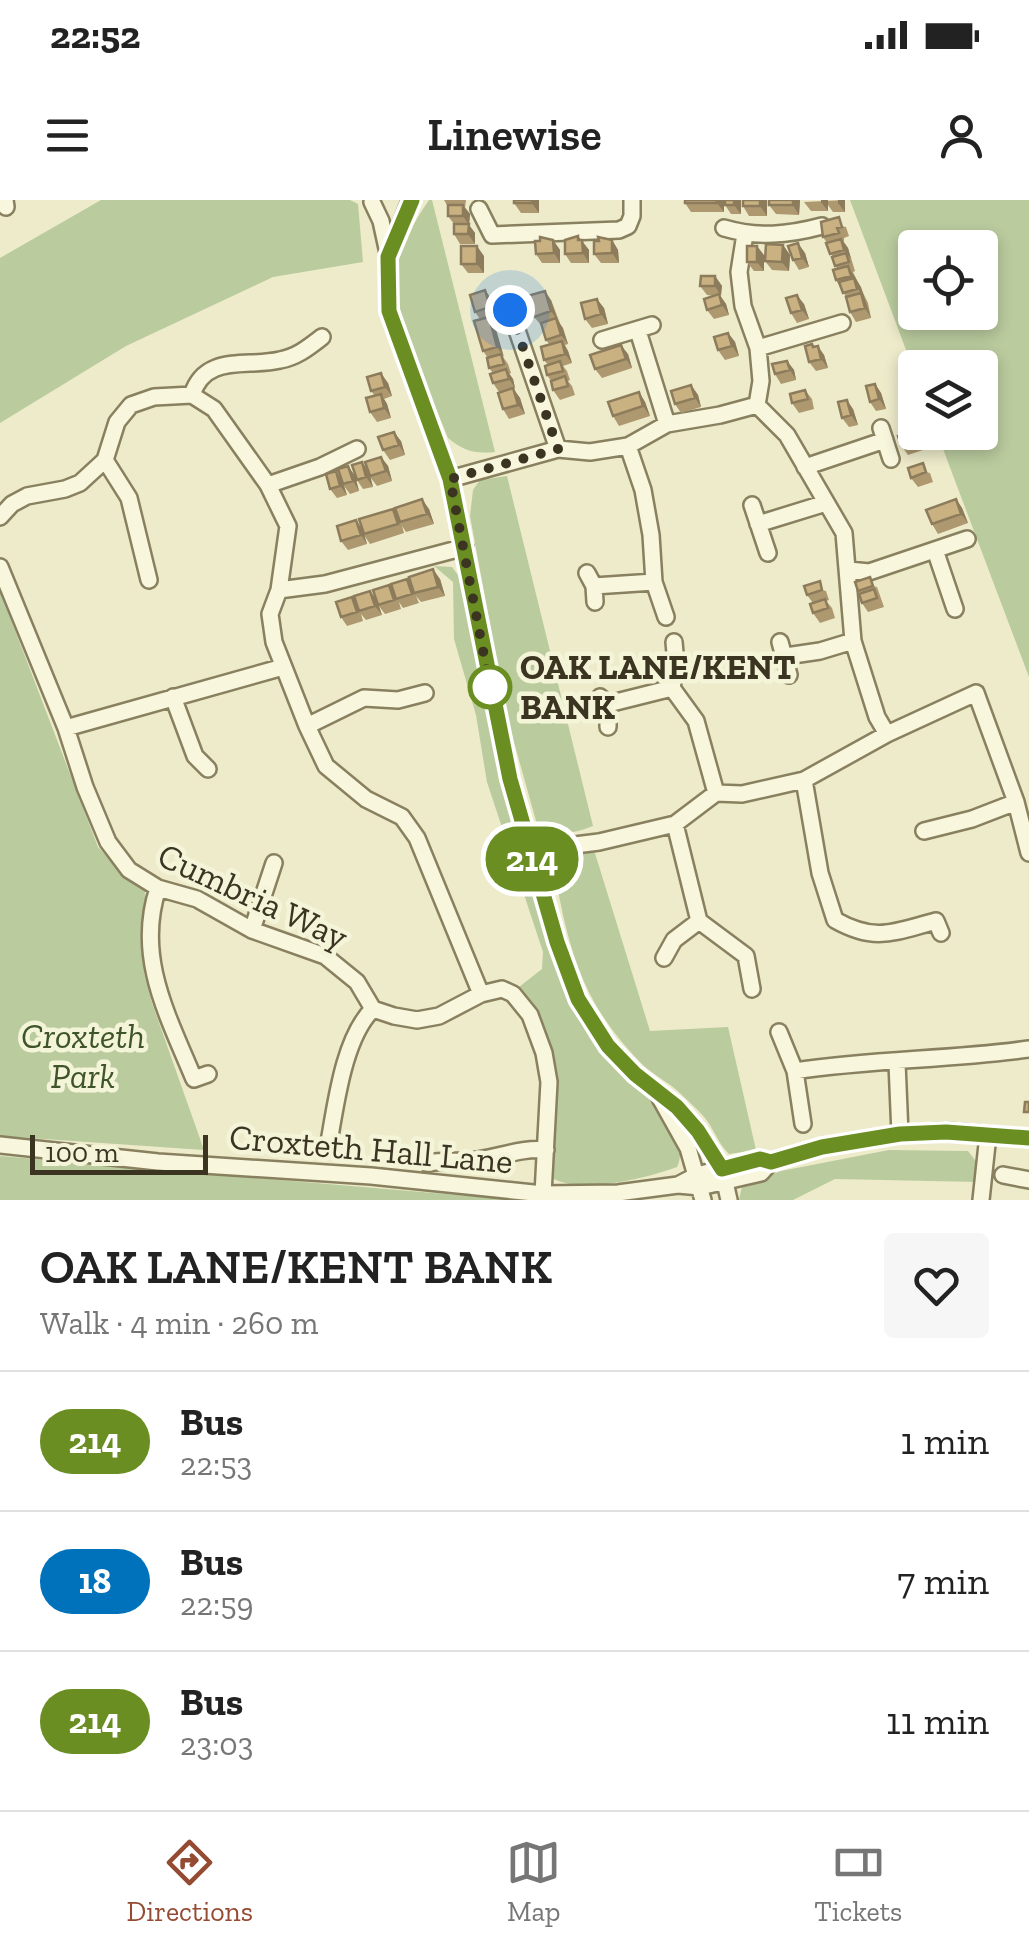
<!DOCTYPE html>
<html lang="en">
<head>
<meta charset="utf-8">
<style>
  body { margin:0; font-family:"Zilla Slab",serif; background:#f6f6f6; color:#222; height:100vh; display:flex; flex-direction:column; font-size:38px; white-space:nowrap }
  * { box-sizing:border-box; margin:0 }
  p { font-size:32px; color:#767676 }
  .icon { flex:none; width:55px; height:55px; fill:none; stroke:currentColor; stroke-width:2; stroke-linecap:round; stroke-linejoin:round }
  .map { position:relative; height:1000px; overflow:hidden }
  .drawer { display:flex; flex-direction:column; background:#fff; flex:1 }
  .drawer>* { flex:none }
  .badge { padding:0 20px; border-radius:32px; font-size:35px; line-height:65px }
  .tools { position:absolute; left:898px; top:30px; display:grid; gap:20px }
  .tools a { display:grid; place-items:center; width:100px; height:100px; border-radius:10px; background:#fff; box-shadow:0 5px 15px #0003; font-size:50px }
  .scale { position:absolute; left:30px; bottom:25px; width:178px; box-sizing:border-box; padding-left:10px; border:5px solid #3a3421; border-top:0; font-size:28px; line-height:35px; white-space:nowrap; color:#3a3421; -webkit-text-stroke:8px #f4f4d9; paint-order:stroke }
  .you { position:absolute; width:50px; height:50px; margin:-25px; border:8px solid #fff; border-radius:50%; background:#1a73e8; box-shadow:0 0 0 15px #1a73e833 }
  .map>.badge { position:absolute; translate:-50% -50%; box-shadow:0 0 0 5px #fff }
  .round { display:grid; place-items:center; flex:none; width:105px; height:105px; border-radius:10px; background:#f6f6f6 }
  .summary { display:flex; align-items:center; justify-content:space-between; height:170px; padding:0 40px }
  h1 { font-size:48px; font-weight:600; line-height:75px }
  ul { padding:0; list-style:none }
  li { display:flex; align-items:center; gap:30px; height:140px; padding:0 40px; border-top:2px solid #e0e0e0 }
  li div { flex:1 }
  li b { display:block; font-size:38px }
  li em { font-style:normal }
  li .badge { min-width:110px; font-weight:700; text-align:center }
  .status { display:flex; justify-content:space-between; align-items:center; height:70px; padding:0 50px; background:#fff; direction:ltr }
  .status svg { height:28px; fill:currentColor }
  header { display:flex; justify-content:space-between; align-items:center; height:130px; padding:0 40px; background:#fff; font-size:45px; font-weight:600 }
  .tabs { display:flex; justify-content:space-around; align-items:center; height:140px; border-top:2px solid #e0e0e0; background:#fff; font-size:28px; color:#767676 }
  .tabs a { display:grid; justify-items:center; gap:5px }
  .tabs .active { color:#954a32 }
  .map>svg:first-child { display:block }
</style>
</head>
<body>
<div class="status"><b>22:52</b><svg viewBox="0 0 49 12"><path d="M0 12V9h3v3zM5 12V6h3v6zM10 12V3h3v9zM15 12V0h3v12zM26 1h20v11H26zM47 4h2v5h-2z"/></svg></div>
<header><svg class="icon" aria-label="menu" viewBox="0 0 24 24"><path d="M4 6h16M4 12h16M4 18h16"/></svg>Linewise<svg class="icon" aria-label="person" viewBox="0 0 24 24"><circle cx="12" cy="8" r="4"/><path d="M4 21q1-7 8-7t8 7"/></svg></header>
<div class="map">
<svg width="1029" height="1000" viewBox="0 0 1029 1000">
  <rect width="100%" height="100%" fill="#edebca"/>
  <path fill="#bacb9e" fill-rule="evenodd" d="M101,0h249l8,4 5,58 -90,15 -147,69 -126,77v-165z
    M429,0h3l63,252c-21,2 -31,-1 -47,-14 -19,-49 -55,-115 -51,-168 3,-26 18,-49 32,-70z
    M850,0h179v477l-92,-244 43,-1v-64h-65v6zM915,48h65v64h-65z
    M507,276l86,350c-18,7 -32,10 -51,4l-6,-9 -29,-104 -37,-201 3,-26 7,-10z
    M434,366l18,1 6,8c25,109 44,219 77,326 11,33 19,69 35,100 7,13 14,28 23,40 22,30 104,84 84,126 -30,11 -94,27 -123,12l-3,-11 7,-73 -4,-40 -22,-53 -27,-18 14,3 23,-18 1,-17 -56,-170 -11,-67 -22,-76 -1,-57z
    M0,391l98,256 31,34 16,9 -1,83 8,30 52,147 -204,-14z
    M594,650l56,181 78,-4 28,123 -27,4c-10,-10 -13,-20 -21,-32 -7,-10 -18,-19 -27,-28 -12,-12 -30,-20 -42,-33 -56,-58 -70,-109 -84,-187l11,-16z
    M889,950l79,1 10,13v18l-143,-3 -42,21h-54l3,-14 39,-15z
    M0,956l515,44h-515z"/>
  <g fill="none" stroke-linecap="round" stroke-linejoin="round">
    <g stroke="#89805f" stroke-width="20">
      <path id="minor" d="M5,0l1,7
        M410,1l-22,56 1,54 61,168 60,300 40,140 27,80 13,21 18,26 27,28 42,33 21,24 24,38 7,31
        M372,2l9,19 7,32
        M479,9l13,26 127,-5 9,-4 4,-10v-16
        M724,28c34,10 64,7 98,-2
        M510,110l48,139
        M638,131l29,93
        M602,140l50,-15
        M758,148l84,-25
        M192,195c13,-42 55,-27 88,-35 17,-3 29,-13 42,-23
        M757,205l30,30 57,98 9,108 24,76 10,17
        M881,228l10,31
        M628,246l15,44 8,45 3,47 12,35
        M105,260l24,38 20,82
        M805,267l80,-27
        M450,279l108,-30 32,3 38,-6 39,-22 53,-9 37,-10 4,-24 -3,-33 -15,-42 -4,-34 6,-38
        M268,285l52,-18 37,-18
        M752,305l16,48
        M0,317l12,-13 15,-8 38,-7 15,-6 25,-23 12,-38 14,-17 23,-8 38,-2 22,14 54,76 20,41 -9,64 -9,24 4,28 33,84 19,40 40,33 36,18 15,21 64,156
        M758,324l68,-21
        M935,350l20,59
        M0,367l66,161 19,59 23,55 21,28 29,18 39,11 55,31 73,26 32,26 16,27 21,7 23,4 22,-4 42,-22 21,-5 11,5 17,21 14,38 5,29 -6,112
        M849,370l20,2 98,-33
        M587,373l7,13 1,16
        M594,386l60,-4
        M279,390l46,-6 140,-37
        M674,442l2,22 -4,24 24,33 20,72
        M780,442l9,33
        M786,456l34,-5 33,-10
        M173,497l22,59 13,13
        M600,497l8,7v23
        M608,504l64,-16
        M307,526l57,-28 34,2 27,-7
        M66,528l217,-61
        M804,580l16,93 15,47c41,23 59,12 101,1l5,12
        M675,624l24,97 47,35 6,33
        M924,631l48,-12 44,-17
        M531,656l28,-9 40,-5 76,-18 41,-31 26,1 62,-14 83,-46 89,-41 40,109 13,51
        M158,688c-23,69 10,128 36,191l14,-5
        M252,730l22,-67
        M664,758l10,-18 25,-19
        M779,832l16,39 8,53
        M897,863l3,71
        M795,871c77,-12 156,-11 234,-22
        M660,898l28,50 15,52
        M329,942c7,-39 15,-105 44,-133
        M0,945l158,17 213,14 172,18 75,-1 60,-8 22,2 61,-14 10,-11
        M428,963c15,-3 26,-1 40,-2 26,-1 51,-14 78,-11
        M1003,975l26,5
        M678,985l19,-10 63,-16 11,3 52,-15 77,-13 46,-3 83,7
        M981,1000l7,-65"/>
    </g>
    <use href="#minor" stroke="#f8f6dd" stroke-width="15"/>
  </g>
  <path fill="#ad9870" d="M444,0h22l-1,8 5,6 -1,11 6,8v11h-15l-6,-10v-10l-6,-8v-9z
    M539,0v13h-18l-7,-10z
    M724,0v12h-33l-6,-9z
    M741,0v14h-10l-6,-9z
    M743,0h24v16h-18l-6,-10z
    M800,0l-1,15 -23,-1 -7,-9z
    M845,0v12h-12l-5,-7v6h-17l-7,-9z
    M821,22l25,5 3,9 -5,2v4l4,6 7,23 -2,1 15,31 3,15 -15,4 -6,-10 -4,-15 -10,-17 1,-11 -10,-26 -4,-6z
    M578,36l11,14v13h-18l-6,-9z
    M553,40l7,10v13h-18l-6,-9 4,-13z
    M612,40l6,10 1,13h-18l-7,-9z
    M783,45l7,10 -1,16 -17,-1 -7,-9z
    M805,53l4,14 -10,3 -6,-10z
    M764,55v16h-10l-7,-9z
    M484,56v17h-16l-7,-9z
    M715,76l7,10 -2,10 6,8 3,11 -15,4 -7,-9 8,-14 -8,-1 -7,-9z
    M485,90l7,10 5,17 -7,2 5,7 8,31 5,7 3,9 -2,1 4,5 2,9 -2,1 7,9 5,16 -16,5 -6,-10 -4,-17 -6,-9v-10l-4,-5 -1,-10 -5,-7 -3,-32 -5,-7z
    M551,100l17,44 -3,1 3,6 4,12 -9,3 4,5 3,9 -2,1 4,5 3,9 -15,5 -7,-10 -2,-9 -4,-6 1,-10 -4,-5 5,-16 -3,-4 -4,-14 -8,-9z
    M804,104l5,15 -12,4 -6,-10z
    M604,108l4,16 -16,4 -7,-9z
    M728,133l7,9 4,14 -14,4 -7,-10z
    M812,144l12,11 4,13 -12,3 -7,-9z
    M628,154l4,14 -30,10 -7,-9z
    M787,161l7,9 2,10 -15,4 -6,-10z
    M388,183l4,13 -8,3 3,5 4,14 -14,4 -7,-10 5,-16 -4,-5z
    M875,184l6,9 5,16 -10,2 -6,-9z
    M691,185l7,10 3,12 -20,6 -6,-9z
    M805,190l7,9 2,10 -15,4 -7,-10z
    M639,192l6,10 5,14 -31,10 -6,-10z
    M853,209l5,16 -9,2 -7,-9z
    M914,231l6,10 3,9 -15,5 -7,-10z
    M401,241l4,14 -15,5 -7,-10z
    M381,257l7,9 4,15 -15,5 -7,-9 3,10 -10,2 -6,-9z
    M348,266l7,10 4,15 -9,3 -6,-8 3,9 -10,3 -7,-9 11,-10z
    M908,268l22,5 3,9 -15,5 -7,-9z
    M956,299l6,9 6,15 -30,11 -6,-10z
    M393,309l4,6 32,-6 5,15 -28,8 -4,-6 2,7 -34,11 -6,-9 3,9 -19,6 -7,-9z
    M440,379l5,17 -24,6 -5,-6 3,7 -16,5 -4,-6 2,7 -16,5 -7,-9 4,10 -16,5 -5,-6 2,7 -16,5 -6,-9 11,-20 4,6 20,-3 13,-15 4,6z
    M855,382l22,5 7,20 -16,5 -6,-9z
    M804,386l22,5 3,9 -3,1 6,7 3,10 -15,5 -7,-10v-10l-6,-8z"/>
  <path fill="#8d7c5b" d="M532,0h7v13l-7,-10z
    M717,0h7v12l-7,-9z
    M734,0h7v14l-7,-9z
    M760,0h7v16l-7,-10z
    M793,0h7l-1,15 -6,-10z
    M821,0h7v11l-7,-9z
    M838,0h7v12l-7,-9z
    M463,5l7,9 -1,11 6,8v11l-7,-10 1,-9 -6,-9z
    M578,36l11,14v13l-6,-10z
    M841,39l7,9 3,11 -7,-9z
    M553,40l7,10v13l-6,-10z
    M612,40l6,10 1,13 -7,-10z
    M798,43l7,10 4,14 -7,-9z
    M783,45l7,10 -1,16 -7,-9z
    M477,46l7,10v17l-7,-9z
    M757,46l7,9v16l-7,-9z
    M848,66l13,21 10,31 -6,-10 -4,-14 -10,-18z
    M715,76l7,10 -1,10 -6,-10z
    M485,90l7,10 5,17 -7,-10z
    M545,91l6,9 7,21 -7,-10z
    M719,94l7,10 3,11 -7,-10z
    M797,95l7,9 5,15 -7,-9z
    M597,99l7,9 4,16 -7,-10z
    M489,117l6,9 9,31 -7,-10z
    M556,118l7,10 5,16 -7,-9z
    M728,133l7,9 4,14 -7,-10z
    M562,141l6,10 4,12 -7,-9z
    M621,145l7,9 4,14 -6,-9z
    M818,146l6,9 4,13 -7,-9z
    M787,161l7,9 2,10 -6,-10z
    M506,169l7,10 2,9 -6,-9z
    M381,173l7,10 4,13 -7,-9z
    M875,184l6,9 5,16 -7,-10z
    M691,185l7,10 3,12 -6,-9z
    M513,188l7,10 5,16 -7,-9z
    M639,192l6,10 5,14 -7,-10z
    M381,194l6,10 4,14 -7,-10z
    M847,200l6,9 5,16 -7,-10z
    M394,232l7,9 4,14 -6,-10z
    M381,257l7,9 4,15 -6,-10z
    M362,262l7,9 4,16 -7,-10z
    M348,266l7,10 4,15 -6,-10z
    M336,271l6,9 5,15 -7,-9z
    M422,299l7,10 5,15 -7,-10z
    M956,299l6,9 6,15 -7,-9z
    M356,320l7,10 4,14 -6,-9z
    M433,369l7,10 5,17 -7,-9z
    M370,391l7,9 5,15 -7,-9z"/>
  <path fill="#c9b182" stroke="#8d7c5b" stroke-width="2.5" d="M514,0h18v3h-18z
    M685,0h32v3h-32z
    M725,0h9v5h-9z
    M743,0h17v6h-17z
    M769,0h24v5h-24z
    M448,5h15v11h-15z
    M839,17l3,10 -5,1 2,5 -16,4 -2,-15z
    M454,24h15l-1,10h-14z
    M578,36v4h4l1,13 -18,1v-14z
    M540,37l13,3 1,13 -18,1 -1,-13h5z
    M598,37l14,3v13l-18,1v-13h5z
    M841,39l3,11 -14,4 -4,-11z
    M798,43l4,15 -9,2 -5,-14z
    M766,44l17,1 -1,17 -17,-1z
    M461,46h16v18h-16z
    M747,46h10v16h-10z
    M846,53l3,9 -14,4 -3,-9z
    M848,66l3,10 -15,4 -3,-10z
    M701,76h14v10h-15z
    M854,78l3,11 -14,4 -4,-11z
    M485,90l5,17 -15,5 -5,-17z
    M545,91l6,20 -17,6 -7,-21z
    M861,93l4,15 -15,4 -4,-15z
    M719,94l3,11 -15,5 -3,-11z
    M797,95l5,15 -11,3 -5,-15z
    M597,99l4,15 -16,5 -4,-16z
    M489,117l8,30 -14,4 -9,-30z
    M556,118l5,17 -15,5 -5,-17z
    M728,133l4,13 -14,4 -4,-13z
    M562,141l3,13 -21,6 -3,-13z
    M812,144l1,3 5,-1 3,13 -12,3 -4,-16z
    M621,145l5,14 -31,10 -5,-14z
    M501,154l3,10 -15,4 -2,-10z
    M560,161l3,10 -16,4 -2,-9z
    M787,161l3,9 -15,4 -3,-10z
    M506,169l3,10 -16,4 -3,-9z
    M381,173l4,14 -14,4 -4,-14z
    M565,176l3,10 -15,4 -2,-9z
    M875,184l4,15 -9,3 -4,-16z
    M691,185l4,13 -20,6 -4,-13z
    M513,188l5,17 -15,4 -5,-16z
    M805,190l3,9 -16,4 -2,-9z
    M639,192l4,14 -30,10 -5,-14z
    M381,194l3,14 -14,4 -4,-14z
    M847,200l4,15 -9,3 -4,-16z
    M914,231l3,9 -16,5 -3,-9z
    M394,232l5,13 -16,5 -5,-13z
    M381,257l5,14 -16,5 -5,-14z
    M362,262l4,15 -9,3 -5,-15z
    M923,263l3,9 -15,6 -3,-10z
    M348,266l5,15 -10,3 -5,-15z
    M336,271l4,15 -10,3 -4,-15z
    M422,299l5,15 -27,8 -5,-14z
    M956,299l5,15 -29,10 -6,-14z
    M393,309l5,15 -34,10 -5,-15z
    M356,320l5,15 -20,6 -4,-15z
    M433,369l5,18 -24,6 -5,-16z
    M870,377l3,9 -15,5 -3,-9z
    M407,379l5,15 -16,5 -5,-15z
    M820,381l2,9 -15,5 -3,-9z
    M389,385l5,15 -16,5 -5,-15z
    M874,389l3,9 -15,5 -3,-9z
    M370,391l5,15 -16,5 -5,-15z
    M352,397l5,15 -16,5 -5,-15z
    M825,399l3,9 -15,5 -3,-9z
    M1025,902h4v10h-5z"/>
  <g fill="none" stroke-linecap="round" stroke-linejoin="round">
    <g stroke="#fff" stroke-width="22">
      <path id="line" d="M412,0l-24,57 1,54 61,168 60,300 47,163 21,57 30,47 27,28 42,33 21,24 24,38 38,-10 11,3 51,-15 78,-13 46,-2 83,6"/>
    </g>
    <use href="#line" stroke="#6b8e23" stroke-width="15"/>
    <path stroke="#3a3421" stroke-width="10" stroke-dasharray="0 18" d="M490,487l-40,-208 108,-30 -48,-139"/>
  </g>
  <circle fill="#fff" stroke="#6b8e23" stroke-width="5" cx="490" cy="487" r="20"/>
  <g text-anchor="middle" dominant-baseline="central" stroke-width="9" stroke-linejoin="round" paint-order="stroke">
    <g font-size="35" font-weight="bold" fill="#3a3421" stroke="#f4f4d9" text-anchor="start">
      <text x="520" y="467">OAK LANE/KENT<tspan x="520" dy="40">BANK</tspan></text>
    </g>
    <g font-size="35" fill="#3a3421" stroke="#f4f4d9">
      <text transform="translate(253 696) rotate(25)">Cumbria Way</text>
      <text transform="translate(371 949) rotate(5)">Croxteth Hall Lane</text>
    </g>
    <g font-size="35" font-style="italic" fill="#3f5529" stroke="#f4f4d9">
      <text x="83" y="836">Croxteth<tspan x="83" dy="40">Park</tspan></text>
    </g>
  </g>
</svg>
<div class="tools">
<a><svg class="icon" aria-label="locate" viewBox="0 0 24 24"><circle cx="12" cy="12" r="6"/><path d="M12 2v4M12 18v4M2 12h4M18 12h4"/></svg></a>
<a><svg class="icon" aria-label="layers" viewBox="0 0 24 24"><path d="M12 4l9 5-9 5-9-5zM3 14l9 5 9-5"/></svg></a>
</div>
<div class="scale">100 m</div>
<div class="you" style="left:510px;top:110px"></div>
<b class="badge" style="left:532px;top:659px;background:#6b8e23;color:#fff">214</b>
</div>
<section class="drawer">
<div class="summary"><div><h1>OAK LANE/KENT BANK</h1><p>Walk · 4 min · 260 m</p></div><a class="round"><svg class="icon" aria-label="heart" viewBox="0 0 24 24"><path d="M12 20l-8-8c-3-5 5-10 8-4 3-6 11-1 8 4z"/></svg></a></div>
<ul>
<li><span class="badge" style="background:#6b8e23;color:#fff">214</span><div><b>Bus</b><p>22:53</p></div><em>1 min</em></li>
<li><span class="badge" style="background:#0072bc;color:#fff">18</span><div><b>Bus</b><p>22:59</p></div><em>7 min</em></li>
<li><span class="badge" style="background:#6b8e23;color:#fff">214</span><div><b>Bus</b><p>23:03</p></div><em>11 min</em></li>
</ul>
</section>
<nav class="tabs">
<a class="active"><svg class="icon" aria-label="directions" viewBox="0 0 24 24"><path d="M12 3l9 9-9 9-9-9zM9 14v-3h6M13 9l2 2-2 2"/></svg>Directions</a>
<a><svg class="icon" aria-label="map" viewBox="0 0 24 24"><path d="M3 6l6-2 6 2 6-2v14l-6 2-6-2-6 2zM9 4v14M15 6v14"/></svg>Map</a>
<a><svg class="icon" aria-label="tickets" viewBox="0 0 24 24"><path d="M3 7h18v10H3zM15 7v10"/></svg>Tickets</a>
</nav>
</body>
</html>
